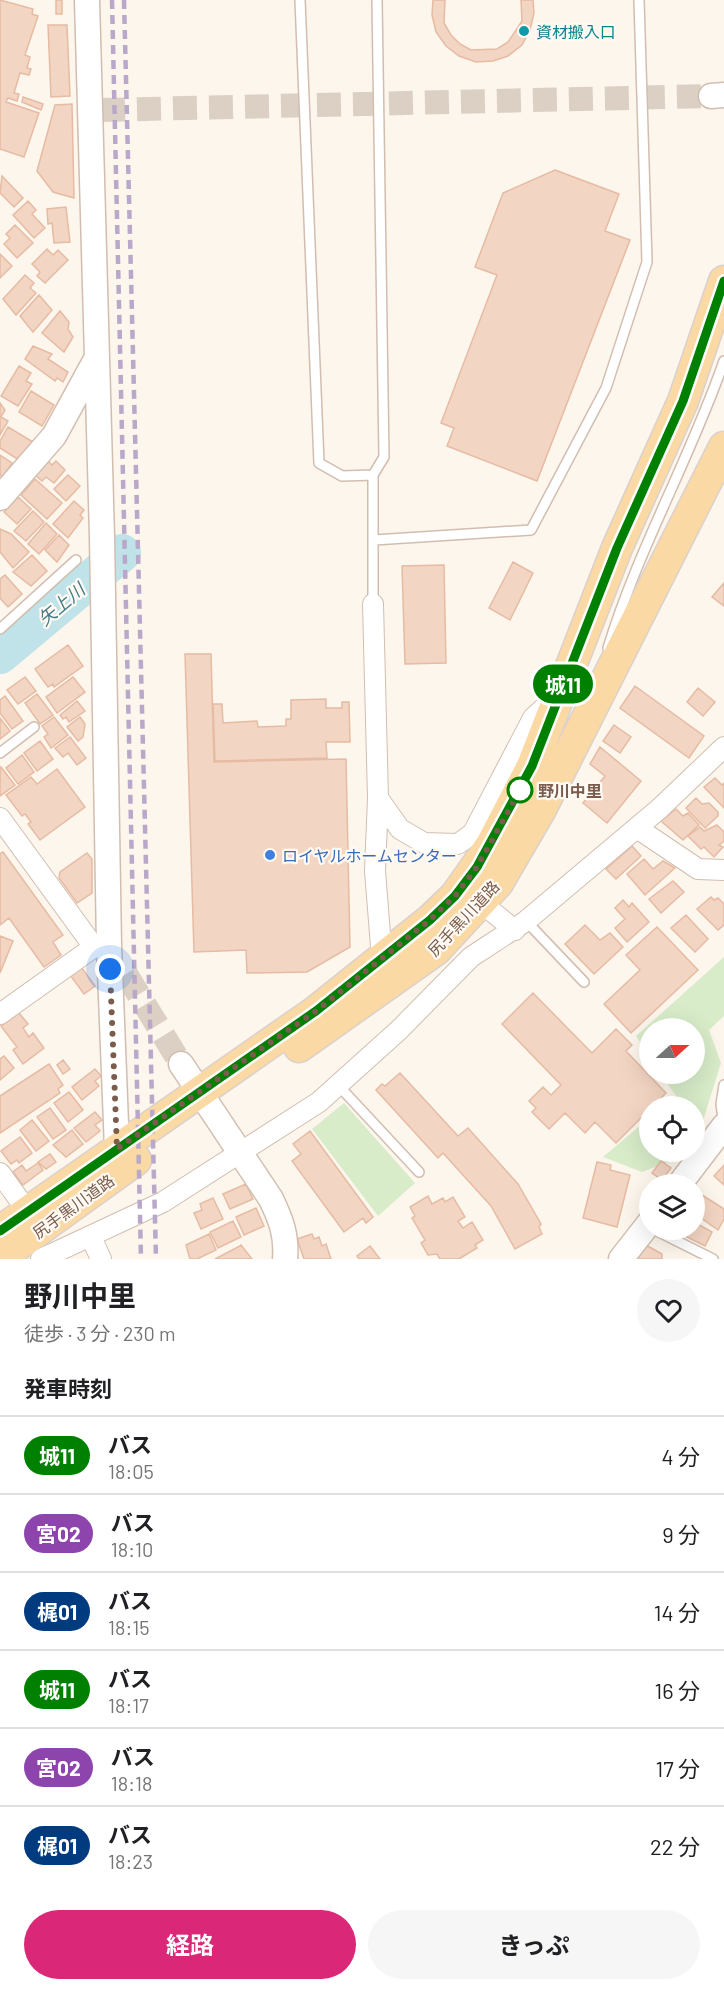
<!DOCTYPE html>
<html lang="ja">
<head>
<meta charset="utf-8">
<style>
  body { margin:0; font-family:Barlow,"Noto Sans JP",sans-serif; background:#f6f6f6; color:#202124; height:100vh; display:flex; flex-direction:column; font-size:22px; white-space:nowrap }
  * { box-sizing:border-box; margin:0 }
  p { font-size:20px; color:#757577 }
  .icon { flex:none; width:33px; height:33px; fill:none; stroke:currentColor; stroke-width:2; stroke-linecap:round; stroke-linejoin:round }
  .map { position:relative; height:1259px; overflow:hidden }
  .panel { display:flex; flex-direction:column; background:#fff; flex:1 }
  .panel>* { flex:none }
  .badge { padding:0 12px; border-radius:20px; font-size:21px; line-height:39px }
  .needle { width:39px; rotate:69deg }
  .buttons { position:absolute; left:639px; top:1018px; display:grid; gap:12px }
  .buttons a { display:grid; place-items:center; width:66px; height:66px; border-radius:50%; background:#fff; box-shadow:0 6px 24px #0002; font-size:30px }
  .you { position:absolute; width:30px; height:30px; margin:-15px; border:4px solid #fff; border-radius:50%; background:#1a73e8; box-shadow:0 0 0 9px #1a73e833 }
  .map>.badge { position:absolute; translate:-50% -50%; box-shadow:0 0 0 3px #fff }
  h2 { padding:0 24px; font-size:22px; line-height:54px }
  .round { display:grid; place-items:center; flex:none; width:63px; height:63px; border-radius:32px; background:#f6f6f6 }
  .overview { display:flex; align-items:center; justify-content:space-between; height:102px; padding:0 24px }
  h1 { font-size:28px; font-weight:700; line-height:45px }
  .primary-button { display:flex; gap:12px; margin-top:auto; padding:12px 24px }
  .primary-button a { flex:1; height:69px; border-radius:36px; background:#db2777; color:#fff; font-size:24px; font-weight:700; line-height:69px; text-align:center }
  .primary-button a+a { background:#f6f6f6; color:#202124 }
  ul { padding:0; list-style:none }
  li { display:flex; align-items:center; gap:18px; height:78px; padding:0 24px; border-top:2px solid #e0e0e0 }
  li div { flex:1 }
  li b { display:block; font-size:22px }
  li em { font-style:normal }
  li .badge { min-width:66px; font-weight:700; text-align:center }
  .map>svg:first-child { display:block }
</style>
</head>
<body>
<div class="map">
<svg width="724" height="1259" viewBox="0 0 724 1259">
  <rect width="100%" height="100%" fill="#fdf6ec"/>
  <path fill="#d8ecc9" d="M724,957v59l-15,14 12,33 -21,67 -5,7 -1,-30h-31l13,-11 -15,-22h33v-45h-44l-1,27 -13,-20z
    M344,1103l71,80 -37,33 -66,-87z
    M649,1118l1,34h34l-3,5 -39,15 -39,-15z"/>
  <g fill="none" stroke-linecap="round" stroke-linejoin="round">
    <path stroke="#bfe3e8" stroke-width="38" d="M0,655l122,-102"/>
  </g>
  <path fill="#f3d5c3" stroke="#e6bba3" stroke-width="1.5" d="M0,0l33,9 -1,5 6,2 -13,39 5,2 -3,11 4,1 -2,6 -9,-2 -6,20 5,1 -2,7 -9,-3 -2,4 33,11 -15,44 -24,-8z
    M56,0h6v14h-6z
    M433,0h12l-1,23 7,12 9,9 11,6 26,-1 11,-7 14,-21 -1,-21h12l1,13 -4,17 -8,15 -14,11 -15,5 -17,1 -17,-6 -13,-10 -10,-14 -4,-17z
    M48,25h19l3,71 -19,1z
    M23,97l20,7 -2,6 -19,-8z
    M72,104l2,94 -21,-6 -16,-21 18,-66z
    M555,170l64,24 -14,37 25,9 -93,241 -90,-35 7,-18 -13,-5 56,-148 -22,-8 28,-74z
    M2,176l21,22 -9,9 -14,-14z
    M28,201l8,9 -4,4 13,14 -11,10 -21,-23z
    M66,207l4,35 -16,1 -2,-20 -4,1 -1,-15z
    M15,225l18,18 -16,15 -13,-14 6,-6 -4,-4z
    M47,249l6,6 5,-5 10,10 -23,23 -8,-7 3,-4 -8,-8z
    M0,254l12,12 -12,12z
    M25,275l9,8 -4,5 6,5 -20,22 -13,-16z
    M39,295l13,15 -19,22 -13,-16z
    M60,311l9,11 -1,7 5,8 -9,15 -22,-19z
    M33,346l19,8 -4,5 20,13 -5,10 -6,-4 -2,3 -30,-22z
    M19,366l12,7 -5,8 6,3 -14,22 -17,-10z
    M31,391l23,14 -12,21 -23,-14z
    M0,403l5,7 -4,7 7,4 -8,14z
    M8,427l25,15 -14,18 -19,-12v-7z
    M0,455l12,8 -9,14 -3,-2z
    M48,461l4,4 4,-4 9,9 -11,13 -8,-6 -4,4 -7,-6z
    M68,475l12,11 -14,15 -12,-12z
    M35,479l27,24 -15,16 -26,-24z
    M18,497l13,12 -14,15 -13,-12z
    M74,501l10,9 -4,5 3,3 -15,20 -15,-14z
    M33,511l11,11 -18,19 -12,-10z
    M46,523l11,11 -18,20 -11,-10z
    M0,529l11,5 18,18 -16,16 -13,-16z
    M59,535l10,10 -12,17 -12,-12z
    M32,555l15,16 -16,15 -18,-14z
    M513,562l20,11 -23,47 -21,-12z
    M444,565l2,98 -41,1 -3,-98z
    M5,575l17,19 -14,13 -8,-9v-19z
    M724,583v23l-12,-9z
    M68,645l15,21 -29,21 -1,-3 -5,3 -13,-18z
    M185,654h26l3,108 132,-3 4,188 -43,25 -60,1 -1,-23 -52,2z
    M25,677l11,14 -18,13 -11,-14z
    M73,677l12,15 -28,21 -11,-16z
    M635,686l69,50 -15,22 -69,-50z
    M698,688l17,14 -12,14 -16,-14z
    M37,694l16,21 -13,9 -15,-21z
    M5,696l18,25 -11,8 -12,-16v-13z
    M326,699v9h16v-6h7l1,40h-24l1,16 -112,3 -2,-57h9l1,19 34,-2 1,6 28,-1v-7h5v-19z
    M77,701l8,10 -16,11 -3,-5 -3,2 -3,-4z
    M54,717l14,18 -17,13 -7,-11 4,-3 -6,-8z
    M80,717l5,7 -2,13 -5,4 -11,-14z
    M0,718l10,13 -10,8z
    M614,725l17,12 -11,16 -17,-12z
    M70,737l16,21 -9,7 -9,-12 -5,4 -8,-9z
    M40,741l13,18 -16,12 -13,-18z
    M600,747l41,34 -34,42 -24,-20 22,-27 -15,-12z
    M22,755l12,17 -16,12 -12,-16z
    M1,767l14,18 -15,11v-27z
    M57,769l28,38 -45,33 -12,-16 3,-2 -6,-8 -3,2 -16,-21 25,-18 6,7z
    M715,778l7,7 2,-2v25l-20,-21z
    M696,798l6,6 7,-1 9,9v4l-13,12 -19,-20z
    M676,809l7,7 5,-3 11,12 -16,15 -22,-19z
    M717,825l7,7v9l-5,4 4,2 -9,10 -10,-10 -3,2 -13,-13 12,-9 4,4z
    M632,846l9,10 -25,23 -10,-10z
    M3,852l60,83 -10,7 8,13 -17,12 -35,-49 -9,7v-71z
    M87,853l5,6v34l-15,10 -18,-25 1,-6z
    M644,859l9,10 10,-8 12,7 -30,27 -18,-21z
    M673,881l11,11 -23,21 -12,-14z
    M711,897l3,3 4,-2 6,6v21l-6,5 -21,-21z
    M623,900l6,7 3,-4 17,19 -22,20 -12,-14 10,-9 -10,-11z
    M686,915l22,24 -13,13 -24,-24z
    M585,925l15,15 10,-7 13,14 -29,27 -29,-30z
    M657,927l41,43 -67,63 -27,-29 36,-34 -14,-15z
    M0,936l13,5 -13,32z
    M81,967l14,19 -11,8 -14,-19z
    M533,993l59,60 24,-24 16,16 -6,6 40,42 -50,50 -21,-21 -10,11 -20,-20 -16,16 -17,-17 4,-4 -7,-7 14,-14 8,8 10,-10 -59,-61z
    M19,1013l9,11 -5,4 6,9 4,-4 11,15 -21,16 -10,-14 4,-3 -16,-21z
    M4,1056l10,12 -14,12v-21z
    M63,1060l7,9 -7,5 -6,-9z
    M49,1064l14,21 -5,4 2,4 -60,40v-37z
    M95,1069l6,7 -6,5 4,5 -17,14 -10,-13z
    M400,1073l58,63 10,-8 50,56 23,40 -2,3 3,7 -27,15 -24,-43 -48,-53 -5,5 -62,-68 6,-6 3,2z
    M69,1092l14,18 -15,12 -14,-19z
    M50,1108l16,22 -13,9 -16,-22z
    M95,1112l7,8 -7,5 5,6 -14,11 -12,-14z
    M32,1120l17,21 -13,10 -16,-21z
    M72,1130l11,14 -17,13 -13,-12z
    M310,1131l63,86 -7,6 -3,-5 -19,14 -52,-71 9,-7 -8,-10z
    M20,1137l12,16 -13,10 -2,-3 -6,4 -10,-13z
    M50,1154l6,8 -10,7 -8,-7z
    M661,1161l10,7 -9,12 -10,-7z
    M597,1162l14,3 -1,5 20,5 -13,52 -34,-9z
    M38,1163l5,7 -20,15 -10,-13 9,-7 4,6z
    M724,1165v20l-10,-9z
    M246,1184l7,15 -23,10 -7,-15z
    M702,1195l22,14v10l-6,11 -24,-17v-6z
    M428,1196l4,8 11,-6 2,4 8,-5 12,20 -7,4 5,7 9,-6 11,18 -8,5 2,3 -18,11h-19l-3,-5 -9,1 -7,-12 4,-3 -13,-22 3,-2 -5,-9z
    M213,1198l10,21 -22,10 -7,-16 8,-3 -2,-6z
    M256,1208l8,18 -20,9 -8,-18z
    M233,1221l8,16 -23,11 -8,-16z
    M694,1222l18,10 -7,14 -32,-16h21z
    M209,1234l7,16 -19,9h-7l-4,-14z
    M312,1234l2,5 5,-2 3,9 4,-2 5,15h-27l-7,-20z
    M241,1245l11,14h-37l25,-13z
    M646,1245l16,9v5h-24z
    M370,1246l10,13h-21l-2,-3z"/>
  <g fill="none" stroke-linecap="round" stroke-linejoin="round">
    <path stroke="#dcd0c4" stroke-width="24" stroke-dasharray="24 12" stroke-linecap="butt" d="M101,110l610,-14
      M126,974l55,90"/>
    <g stroke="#d1beb0" stroke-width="12">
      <path id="service" d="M300,0l19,463 23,13 31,-1
        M374,540l157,-10 75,-142 41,-126 -8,-262
        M373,604v-129l11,-18 -7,-457
        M0,629l76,-69
        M608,648c30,-99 82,-189 116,-287
        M0,753l34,-26
        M526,921l58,61
        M338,1085l81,87
        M724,1127l-3,-23 3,-19
        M655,1230l58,29"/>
    </g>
    <g stroke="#d1beb0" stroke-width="22">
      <path id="minor" d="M373,604l5,194 -3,73 7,88
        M378,798l22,31 24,14 34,1 15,-11 60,-115 21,-19
        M0,818l94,129
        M637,828l61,41 26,1
        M481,903l34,27
        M0,1014l94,-67h12
        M0,1173l28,39
        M91,1237l10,22
        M41,1259l122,-57 156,-100 80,-72 72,-73 55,-36 133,-112 65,-62"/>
    </g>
    <g stroke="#d1beb0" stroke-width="27">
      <path id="tertiary" d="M87,0l15,537 7,409 8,203
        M711,96l13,-1
        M0,498l54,-62 41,-75
        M181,1064l90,135c10,21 16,36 14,60
        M679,1185l45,-59
        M621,1259l29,-37"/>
    </g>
    <g stroke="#dad1cd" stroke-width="33">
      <path id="primary" d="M299,1047l137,-97 62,-67 42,-72 184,-364
        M0,1231l316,-220 114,-91 25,-24 36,-51 41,-79 85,-218 66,-147 41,-120
        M0,1258l136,-98"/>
    </g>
    <use href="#service" stroke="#fff" stroke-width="9"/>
    <use href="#minor" stroke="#fff" stroke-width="20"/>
    <use href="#tertiary" stroke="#fff" stroke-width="24"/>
    <use href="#primary" stroke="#fbd9a5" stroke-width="30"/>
    <path stroke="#b9a8c9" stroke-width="4.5" stroke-dasharray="9 6" stroke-linecap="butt" d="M112,0l29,1259
      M124,0l32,1259"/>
  </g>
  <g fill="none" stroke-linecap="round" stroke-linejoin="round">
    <g stroke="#fff" stroke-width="14">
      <path id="line" d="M0,1231l316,-220 114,-91 25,-24 22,-29 55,-101 85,-218 66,-147 41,-120"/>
    </g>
    <use href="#line" stroke="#008000" stroke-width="9"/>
    <path stroke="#7a5c4d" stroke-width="6" stroke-dasharray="0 10.8" d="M110,969l7,180 199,-138 114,-91 25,-24 22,-29 43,-77"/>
  </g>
  <circle fill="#0f9aa8" stroke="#fffaf3" stroke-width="2" cx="524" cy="31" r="6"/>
  <circle fill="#fff" stroke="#008000" stroke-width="3" cx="520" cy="790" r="12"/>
  <circle fill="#3f7fe0" stroke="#fffaf3" stroke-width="2" cx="270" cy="855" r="6"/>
  <g text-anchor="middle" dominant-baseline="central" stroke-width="4.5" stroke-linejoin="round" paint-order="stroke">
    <g font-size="16" fill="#0d838f" stroke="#fffaf3" text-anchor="start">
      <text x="536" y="31">資材搬入口</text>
    </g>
    <g font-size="16" font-weight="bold" fill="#7a5c4d" stroke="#fffaf3" text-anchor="start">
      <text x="538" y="790">野川中里</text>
    </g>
    <g font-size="16" fill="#366cbe" stroke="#fffaf3" text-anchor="start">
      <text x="282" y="855">ロイヤルホームセンター</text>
    </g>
    <g font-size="16" fill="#7a5c4d" stroke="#fffaf3">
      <text transform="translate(463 918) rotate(-47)">尻手黒川道路</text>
      <text transform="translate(73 1206) rotate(-36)">尻手黒川道路</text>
    </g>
    <g font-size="18" font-style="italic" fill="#437c86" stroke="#fffaf3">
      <text transform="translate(61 604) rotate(-40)">矢上川</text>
    </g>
  </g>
</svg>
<div class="buttons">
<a><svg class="needle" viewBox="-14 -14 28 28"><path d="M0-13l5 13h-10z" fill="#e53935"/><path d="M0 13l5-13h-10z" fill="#757577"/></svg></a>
<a><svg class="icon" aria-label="locate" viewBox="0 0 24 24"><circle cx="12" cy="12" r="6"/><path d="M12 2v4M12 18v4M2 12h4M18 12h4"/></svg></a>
<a><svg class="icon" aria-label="layers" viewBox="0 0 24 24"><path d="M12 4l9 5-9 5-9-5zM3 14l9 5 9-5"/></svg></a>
</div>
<div class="you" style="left:110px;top:969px"></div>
<b class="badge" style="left:563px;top:684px;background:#008000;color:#fff">城11</b>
</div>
<section class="panel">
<div class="overview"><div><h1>野川中里</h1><p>徒歩 · 3 分 · 230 m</p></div><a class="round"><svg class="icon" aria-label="heart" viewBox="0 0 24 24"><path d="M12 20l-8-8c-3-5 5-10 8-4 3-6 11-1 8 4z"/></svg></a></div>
<h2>発車時刻</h2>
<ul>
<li><span class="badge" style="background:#008000;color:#fff">城11</span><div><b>バス</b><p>18:05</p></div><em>4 分</em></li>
<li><span class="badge" style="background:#8e44ad;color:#fff">宮02</span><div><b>バス</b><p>18:10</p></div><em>9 分</em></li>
<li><span class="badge" style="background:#003b80;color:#fff">梶01</span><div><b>バス</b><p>18:15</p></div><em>14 分</em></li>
<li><span class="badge" style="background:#008000;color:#fff">城11</span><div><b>バス</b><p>18:17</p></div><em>16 分</em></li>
<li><span class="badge" style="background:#8e44ad;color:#fff">宮02</span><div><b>バス</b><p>18:18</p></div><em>17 分</em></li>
<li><span class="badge" style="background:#003b80;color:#fff">梶01</span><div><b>バス</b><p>18:23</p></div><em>22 分</em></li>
</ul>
<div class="primary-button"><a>経路</a><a>きっぷ</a></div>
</section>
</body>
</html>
